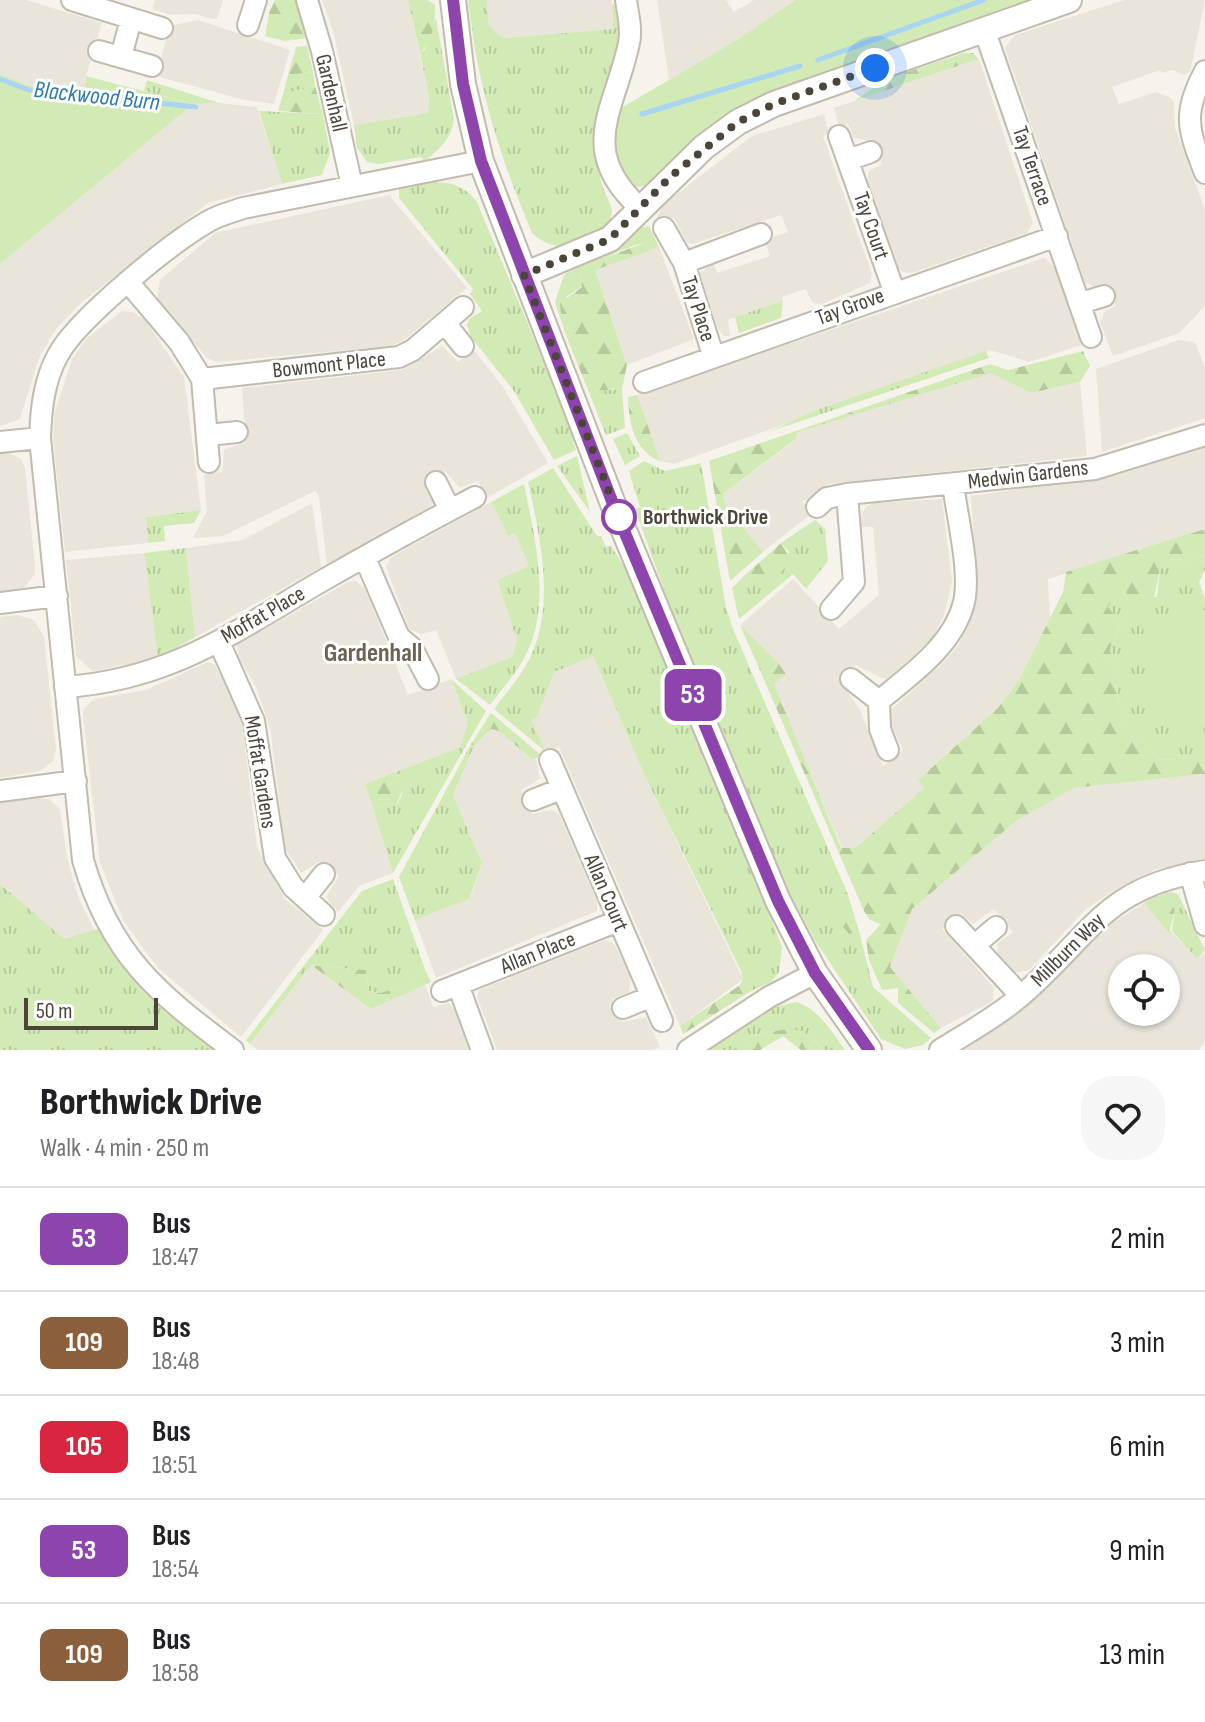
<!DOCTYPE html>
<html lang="en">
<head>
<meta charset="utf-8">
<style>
  body { margin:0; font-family:"Sofia Sans Condensed",sans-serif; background:#f6f6f6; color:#202124; height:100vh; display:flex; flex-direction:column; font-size:30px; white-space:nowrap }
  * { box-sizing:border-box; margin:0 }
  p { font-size:26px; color:#757577 }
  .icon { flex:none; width:44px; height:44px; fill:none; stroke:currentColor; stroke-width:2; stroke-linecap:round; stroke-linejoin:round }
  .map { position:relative; height:1050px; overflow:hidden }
  .details { display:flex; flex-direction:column; background:#fff; flex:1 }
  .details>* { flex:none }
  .badge { padding:0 16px; border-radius:12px; font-size:28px; line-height:52px }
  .fabs { position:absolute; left:1108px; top:954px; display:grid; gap:16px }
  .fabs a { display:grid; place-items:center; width:72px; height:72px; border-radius:50%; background:#fff; box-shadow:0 2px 6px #0004; font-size:40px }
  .scale { position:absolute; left:24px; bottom:20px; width:134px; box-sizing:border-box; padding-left:8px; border:4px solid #4b4439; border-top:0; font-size:22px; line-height:28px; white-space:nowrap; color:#4b4439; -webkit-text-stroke:6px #fff; paint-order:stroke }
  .you { position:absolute; width:40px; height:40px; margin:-20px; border:6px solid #fff; border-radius:50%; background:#1a73e8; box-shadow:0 0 0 12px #1a73e833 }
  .map>.badge { position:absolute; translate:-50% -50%; box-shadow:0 0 0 4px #fff }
  .round { display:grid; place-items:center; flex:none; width:84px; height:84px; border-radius:32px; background:#f6f6f6 }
  .head { display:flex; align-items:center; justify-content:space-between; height:136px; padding:0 40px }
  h1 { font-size:38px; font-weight:800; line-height:60px }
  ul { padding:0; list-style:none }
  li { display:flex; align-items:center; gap:24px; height:104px; padding:0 40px; border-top:2px solid #e0e0e0 }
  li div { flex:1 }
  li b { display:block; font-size:30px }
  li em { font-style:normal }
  li .badge { min-width:88px; font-weight:700; text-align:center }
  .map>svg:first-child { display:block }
</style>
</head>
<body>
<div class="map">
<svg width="1205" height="1050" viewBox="0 0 1205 1050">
  <defs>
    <pattern id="grass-tufts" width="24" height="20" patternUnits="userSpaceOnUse" patternTransform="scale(2)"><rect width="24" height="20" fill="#d2eab5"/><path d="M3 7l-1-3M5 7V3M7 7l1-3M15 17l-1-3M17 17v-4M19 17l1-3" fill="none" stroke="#b6ca9c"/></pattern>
    <pattern id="forest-firs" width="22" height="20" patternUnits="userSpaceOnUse" patternTransform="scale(2)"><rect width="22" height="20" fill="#d2eab5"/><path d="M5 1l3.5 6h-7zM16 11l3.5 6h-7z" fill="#b6ca9c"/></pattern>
  </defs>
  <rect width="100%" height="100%" fill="#f6f3ec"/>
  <path fill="#eae5da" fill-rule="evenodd" d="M0,0h26l76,23 -16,53 1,13 -58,-3 -29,-12z
    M155,0h68l-6,19h-5l-17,-5 -24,1 -19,-6z
    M322,0h86l21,98 -1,15 -74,12 -21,-94z
    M487,0h125l1,29 -110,9 -14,-12z
    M657,0h69l8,12 20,-12h41l-58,40 -68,40z
    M1124,0h81l-15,72 -6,3 -11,-5 -11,3 -2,-3 -48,17 7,17 37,-12 15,6 3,5 1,25 30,82v96l-26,27 -66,23 -13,-34 6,-12 10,-4 -6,-20 -14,2 -11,-6 -80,-234 10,-13z
    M198,20l92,30 -16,54 -29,-4 -89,-24 14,-50z
    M979,59l54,164 -6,10 -115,40 -9,-1 -6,-5 -30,-85 2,-11 13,-7 -7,-22 -21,-4 -6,-14 -9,2 -5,-18z
    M219,103l38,4 25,77 -74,19 -127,100 -25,26 -17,29 -19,61 -20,7v-162l193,-160z
    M824,114l5,19 -6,3 49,138 -2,9 -48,21 -9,-1 -8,-14 -23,8 1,4 -55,19 2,16h-6l-6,-7 -18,-56 14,-10 3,10 53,-17 -5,-16 23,-8 -7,-17 -89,29 -5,-1 -13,-25 -19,8v-5l9,-17 88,-68z
    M389,195l78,93 -63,52 -14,6 -173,16 -10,-4 -50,-59 3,-19 55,-47z
    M659,247l35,92 -67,26 -32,-95z
    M1044,258l11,9 26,78 -52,17 -39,-12 -316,114 -14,-3 -6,-8 -17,-58z
    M122,311l11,1 12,8 39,57 17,133 -55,7 2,26 -83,9 -12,-113 1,-25 18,-55 14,-20z
    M1179,340l16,2 10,26v50l-103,34 -6,-83z
    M442,346l16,16 16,-12 29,37 45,76 -61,35 -9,-17 -18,7 -14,-16 -17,9 7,19 -5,6 -104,59 -8,-69 -4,-5 -92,45 -30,2 14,-27 -3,-37 18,-2 2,-22 22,-8 -4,-54 160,-18z
    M991,372l40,21 49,-11 7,74 -258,28 -27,18 10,11 -49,39 -37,-46 -3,-12 73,-54 2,-8z
    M1205,446v83l-157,50 2,39 -31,62 -21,28 -80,72 7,7 -70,61h-13l-69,-164 13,-10 -46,-49 53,-46 46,50 40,-34 -6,-68h-12l1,-13 4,-7 7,-4 69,-4 10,83 -8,33 -11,23 -44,40h-7l-26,-13 -17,14 21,31 23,56 20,-16 -14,-30 2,-10 56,-51 12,-15 11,-25 6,-45 -5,-78 148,-21z
    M7,452l14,7 4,9 10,98v8l-11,14 -24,4v-139z
    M491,502l17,34 7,-3 14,33 -32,14 20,60 -5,17 -56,22 -20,-49 -14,4 -13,-5 -23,-62 5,-10z
    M312,503l9,64 -126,70 -9,-89 57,-8z
    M144,553l14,106 -66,12 -16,-15 -10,-96z
    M356,581l9,8 43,106 43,-16 17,44 -8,24 -95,37 28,89 -34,13 -21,26 -12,-15 13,-21 -19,-15 -19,12 -16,-25 -15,-120 -14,-41 -18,-31 -1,-11 111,-63z
    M17,615l17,5 10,17 12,113 -3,11 -13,10 -40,7v-161z
    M593,656l52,120 98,203 -63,47 -121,-279 -13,5 -16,-32 7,-3 17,-46z
    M208,662l6,2 27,49 16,134 28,52 38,31 -82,107 -83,-69 -34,-46 -24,-59 -17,-147 1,-7 10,-10 52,-9z
    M491,729l8,2 34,29 3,-1 4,20 -19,11 11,24 20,-4 7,4 38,87v10l-161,67 -21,-58 54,-21 3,-6 10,-30 -29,-68 21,-49z
    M1205,774v85l-51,11 -38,19 -30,20 -57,61 -14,3 -18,-17 1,-13 15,-11 -19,-23 -21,15 -12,-10 -19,15 52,59 -1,13 -52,27 -51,-61 22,-58 104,-88 58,-33z
    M36,798l13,1 11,10 7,49 12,41 16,32 -31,9 -64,-56v-81z
    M1144,903l53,56 8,-6v88l-6,9h-237l65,-44 71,-73zM1122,968h44v44h-44z
    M605,940l9,4 17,33 -2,15 -17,7 10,23 24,-5 14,30 -8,3h-155l-20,-53 2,-7z
    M311,965l60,44 54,-25 8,23 16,-4 5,6 17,41h-213l-8,-6z"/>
  <path fill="url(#grass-tufts)" d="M468,0h19l2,26 14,12 110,-9 -1,-24 10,-2c0,16 2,35 -2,50 -7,23 -21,45 -22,70 -2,20 -1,48 6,67 3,10 12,19 6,29 -6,12 -21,22 -33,25 -19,5 -32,1 -45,-11 -34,-81 -54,-146 -64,-233z
    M436,18l18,101c-3,21 -15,30 -30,43l-3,-5 -43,7 -11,-2 -10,-14 -3,-23 74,-12 1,-15 -9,-45 5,-4z
    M313,72l2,14 -32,8 5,-19z
    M147,80l72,23 -26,1 -49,-13z
    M259,111l64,3 7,39 -8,22 -40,9z
    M431,182c20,0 33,3 46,20l99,238 -3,2 3,8 -22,10 -40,-69 -43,-54 -4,-12 2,-6 13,-8 -12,-17 3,-5 -74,-91v-10z
    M649,226l10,21 -10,4 -5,-8c-23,5 -43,17 -64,29l2,14 -16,11 3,23 -3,15 -11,-33 9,-27 42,-23 26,-22 3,3 5,-5z
    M783,301l-2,17 -42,15 -4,-16z
    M986,351l3,7 -221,74 54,-24z
    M592,374v17l30,-2 3,39 -19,7 -24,-60z
    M627,433l13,23 -15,9 -12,-26z
    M577,456l13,56 -33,-46z
    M644,461l21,10 36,-8 25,144 7,22 114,263 -9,6 11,36 10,-3 14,56 58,51 -8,7 -18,4 -24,-10 -67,-100 -31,-58 -98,-232 -50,-140 5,-2 -11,-36z
    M553,468l44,68h4l5,11 5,-1 29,45 91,219 51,137 -3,25 -8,10 -20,9 -106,-215 -52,-120 -39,16 -17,45 -6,3 15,32 -52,-43c12,-16 27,-33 36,-51 26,-55 10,-120 -2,-176z
    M524,484c11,54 29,126 -1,176 -9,16 -22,30 -33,45l-34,-26 56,-22 5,-17 -20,-60 32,-14 -14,-33 -7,3 -17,-34z
    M201,510l-7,13 -30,3 1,15 -17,2 -2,-26z
    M815,520l10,9 3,32 -22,28 -13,-15 -54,45 -7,-31 12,-12 5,6 18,-9 22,-21 -8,-9z
    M186,548l9,89 -37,22 -14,-106z
    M1205,555v14l-6,13 6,17v152l-11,7 -34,2 -37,-37 -13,-74 11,-26 -13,-16 14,-25 3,-1 2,17 30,-1 3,-28z
    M740,625l38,38 -13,19z
    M451,679l35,32 -93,162 -20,-64 12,-5 11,2c9,-14 8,-20 0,-34l64,-25 8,-24z
    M471,744l3,2 -21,49 29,68 -13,36 -54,21 -16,-43z
    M393,879l33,93 -6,2 -4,9 -36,10 -11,-2 -3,-21 -55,-5 -61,79 -4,-4 116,-149z
    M0,884l64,55 34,-10c31,53 74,85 122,121h-220z
    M1171,892l7,2 27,56 -8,9 -25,-28 3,-22 -18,-4 -5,-7z
    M796,1002c23,7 35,29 49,48h-21c-22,-25 -46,-21 -75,-13l-3,13h-40l63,-41z"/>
  <path fill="url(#forest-firs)" d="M275,0h20l12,38 -22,3 -20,-5 4,-23z
    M408,0h20l7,5c1,15 -3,38 -15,48z
    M307,46l6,26 -25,3 8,-28z
    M964,53h9l6,6 -125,42 32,-22z
    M315,86l8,28 -45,-3 5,-17z
    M644,243l5,8 -54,19 32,95 -5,24 -30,2v-17l-10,1 -16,-40 3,-15 -8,-6 -1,-11 22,-16 -2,-15 6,-7z
    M1083,351l7,15 -10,16 -49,11 -40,-20 -193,59 -2,7 -73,55 3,12 37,46 -33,29 -21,-120 281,-97 18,6z
    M637,395l23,66c-26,-10 -31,-38 -32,-64z
    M1205,529v26l-45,14 -7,34 -9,5 -9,-1 -8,-9 -2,-17 -17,26 13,16 -11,26 13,73 37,38 33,-2 12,-7v23l-131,14 -58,33 -104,88 -22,58 51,61 -7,5 -36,-30v-15l-16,2 -13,-30 -3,-20 15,-16 -11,-4 -6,-9 -99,-229 13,-19 8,11 -12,10 67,164h14l69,-60 -6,-8 80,-72 21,-28 44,-88 3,-20z
    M781,543l10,16 -14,19 -10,-4 -2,7 -16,1 -5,-6z
    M491,713l50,42 -8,5 -34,-29 -8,-2 -17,17 -3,-2z
    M396,772l8,14 -8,20 -11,-2 -12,5 -8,-25z
    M847,892l12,39 -10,3 -7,-8 -5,-28z
    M1152,898l5,7 10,-2 8,6 -6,24 -25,-30z
    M311,965l55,5 3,21 11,2 35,-10 5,-9 6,-2 5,10 -60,27z
    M741,973l4,2 6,16 -68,43 -3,-8 60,-41 3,-6z
    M786,1029l17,2 21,19h-23l-18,-14 -23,14h-14l2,-13z"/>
  <path fill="#d2eab5" d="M795,0h250l-262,91 -136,95 -12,1c-25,-17 -26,-49 -19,-76l121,-71z
    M0,74l29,12 57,3v-13l107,28 -193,160z
    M1205,610v107l-49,6 -14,-103z"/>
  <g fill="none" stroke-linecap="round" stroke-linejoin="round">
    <path stroke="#a9d4f2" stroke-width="5" d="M818,60l166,-60
      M0,79l29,11 167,17
      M642,114l158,-48"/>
    <g stroke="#c2bbae" stroke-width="24">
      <path id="minor" d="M72,0l90,28
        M307,0l15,51 30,135
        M626,0c2,14 6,29 3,43 -14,67 -53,107 11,165
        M248,25l8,-25
        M984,29l107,308
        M99,51l53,15
        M121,57l10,-38
        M1205,71c-23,44 -17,58 0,102
        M839,136l55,155
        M848,160l23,-8
        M664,228l20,35 29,92
        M684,263l77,-29
        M129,283l50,59 23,37 7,83
        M1081,303l23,-7
        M445,323l18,23
        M202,379l197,-22 14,-7 50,-43
        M644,382l413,-146
        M208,435l29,-3
        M0,442l40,-4
        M436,482l14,28
        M817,507l10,-9 20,-4 248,-25 110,-34
        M365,558l34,79 13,11 16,31
        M0,603l57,-7
        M831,609l23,-27 -7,-88
        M219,642l35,79 21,137 18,29 31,28
        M851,679l28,22
        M65,687c104,-7 168,-54 255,-105 51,-29 103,-58 155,-85
        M888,750l-8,-21 -1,-28c31,-26 75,-56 85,-99 7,-31 -7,-85 -11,-118
        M550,760l112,261
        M0,791l76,-10
        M533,800l28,-11
        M1190,873l15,52
        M305,898l19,-24
        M956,926l65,70
        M975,945l21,-18
        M458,985l24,65
        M442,991l176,-70
        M623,1008l27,-11
        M233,1050c-76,-57 -123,-95 -150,-190l-43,-422c1,-29 4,-58 18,-83 19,-36 114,-113 151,-134 10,-6 23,-9 34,-13l238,-47
        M688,1050l81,-53 46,-24
        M940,1050c27,-17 58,-34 82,-55 69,-59 81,-108 183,-124"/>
    </g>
    <g stroke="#c2bbae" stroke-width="28">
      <path id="tertiary" d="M453,0l10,84 18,77 134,348 163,392 37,72 54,77
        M524,275l86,-36 94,-92 34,-25 36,-18 295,-104"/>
    </g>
    <use href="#minor" stroke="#fff" stroke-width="20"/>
    <use href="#tertiary" stroke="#fff" stroke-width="24"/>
  </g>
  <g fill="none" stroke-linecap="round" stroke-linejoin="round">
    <g stroke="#fff" stroke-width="18">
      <path id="line" d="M453,0l10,84 18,77 134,348 163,392 37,72 54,77"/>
    </g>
    <use href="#line" stroke="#8e44ad" stroke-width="12"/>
    <path stroke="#4b4439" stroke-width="8" stroke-dasharray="0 14.4" d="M619,517l-95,-242 86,-36 60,-62 68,-55 36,-18 101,-36"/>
  </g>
  <circle fill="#fff" stroke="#8e44ad" stroke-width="4" cx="619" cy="517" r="16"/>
  <g text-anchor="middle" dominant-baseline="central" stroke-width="6" stroke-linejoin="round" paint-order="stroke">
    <g font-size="22" fill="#4b4439" stroke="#fff">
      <text transform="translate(331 93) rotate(77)">Gardenhall</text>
      <text transform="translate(1032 166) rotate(71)">Tay Terrace</text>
      <text transform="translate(871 226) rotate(71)">Tay Court</text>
      <text transform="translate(850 307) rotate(-20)">Tay Grove</text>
      <text transform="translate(698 309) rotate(72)">Tay Place</text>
      <text transform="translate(329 365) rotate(-6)">Bowmont Place</text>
      <text transform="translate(1028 475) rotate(-7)">Medwin Gardens</text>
      <text transform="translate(263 615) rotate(-30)">Moffat Place</text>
      <text transform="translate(260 772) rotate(81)">Moffat Gardens</text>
      <text transform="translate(606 893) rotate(67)">Allan Court</text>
      <text transform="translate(1068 950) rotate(-45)">Millburn Way</text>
      <text transform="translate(538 953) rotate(-22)">Allan Place</text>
    </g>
    <g font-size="22" font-weight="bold" fill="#4b4439" stroke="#fff" text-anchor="start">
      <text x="643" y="517">Borthwick Drive</text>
    </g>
    <g font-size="24" font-style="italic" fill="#2e7ab2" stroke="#fff">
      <text transform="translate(97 96) rotate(6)">Blackwood Burn</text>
    </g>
    <g font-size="26" font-weight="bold" fill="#6e6250" stroke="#fff">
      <text x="373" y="653">Gardenhall</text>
    </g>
  </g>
</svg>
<div class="fabs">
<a><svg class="icon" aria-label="locate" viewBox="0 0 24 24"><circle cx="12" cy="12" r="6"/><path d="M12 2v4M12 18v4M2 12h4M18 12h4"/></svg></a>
</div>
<div class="scale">50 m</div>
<div class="you" style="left:875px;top:68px"></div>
<b class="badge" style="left:693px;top:695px;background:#8e44ad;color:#fff">53</b>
</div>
<section class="details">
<div class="head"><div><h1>Borthwick Drive</h1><p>Walk · 4 min · 250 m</p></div><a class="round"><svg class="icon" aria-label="heart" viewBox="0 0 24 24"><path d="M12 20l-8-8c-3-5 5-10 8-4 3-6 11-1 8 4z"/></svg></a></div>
<ul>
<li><span class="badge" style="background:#8e44ad;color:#fff">53</span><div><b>Bus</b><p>18:47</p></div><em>2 min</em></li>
<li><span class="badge" style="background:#8b5e3c;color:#fff">109</span><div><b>Bus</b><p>18:48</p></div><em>3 min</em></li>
<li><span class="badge" style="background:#d7263d;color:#fff">105</span><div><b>Bus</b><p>18:51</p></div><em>6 min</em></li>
<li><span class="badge" style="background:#8e44ad;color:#fff">53</span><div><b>Bus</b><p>18:54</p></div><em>9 min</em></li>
<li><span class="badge" style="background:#8b5e3c;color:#fff">109</span><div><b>Bus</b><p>18:58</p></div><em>13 min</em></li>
</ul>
</section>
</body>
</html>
